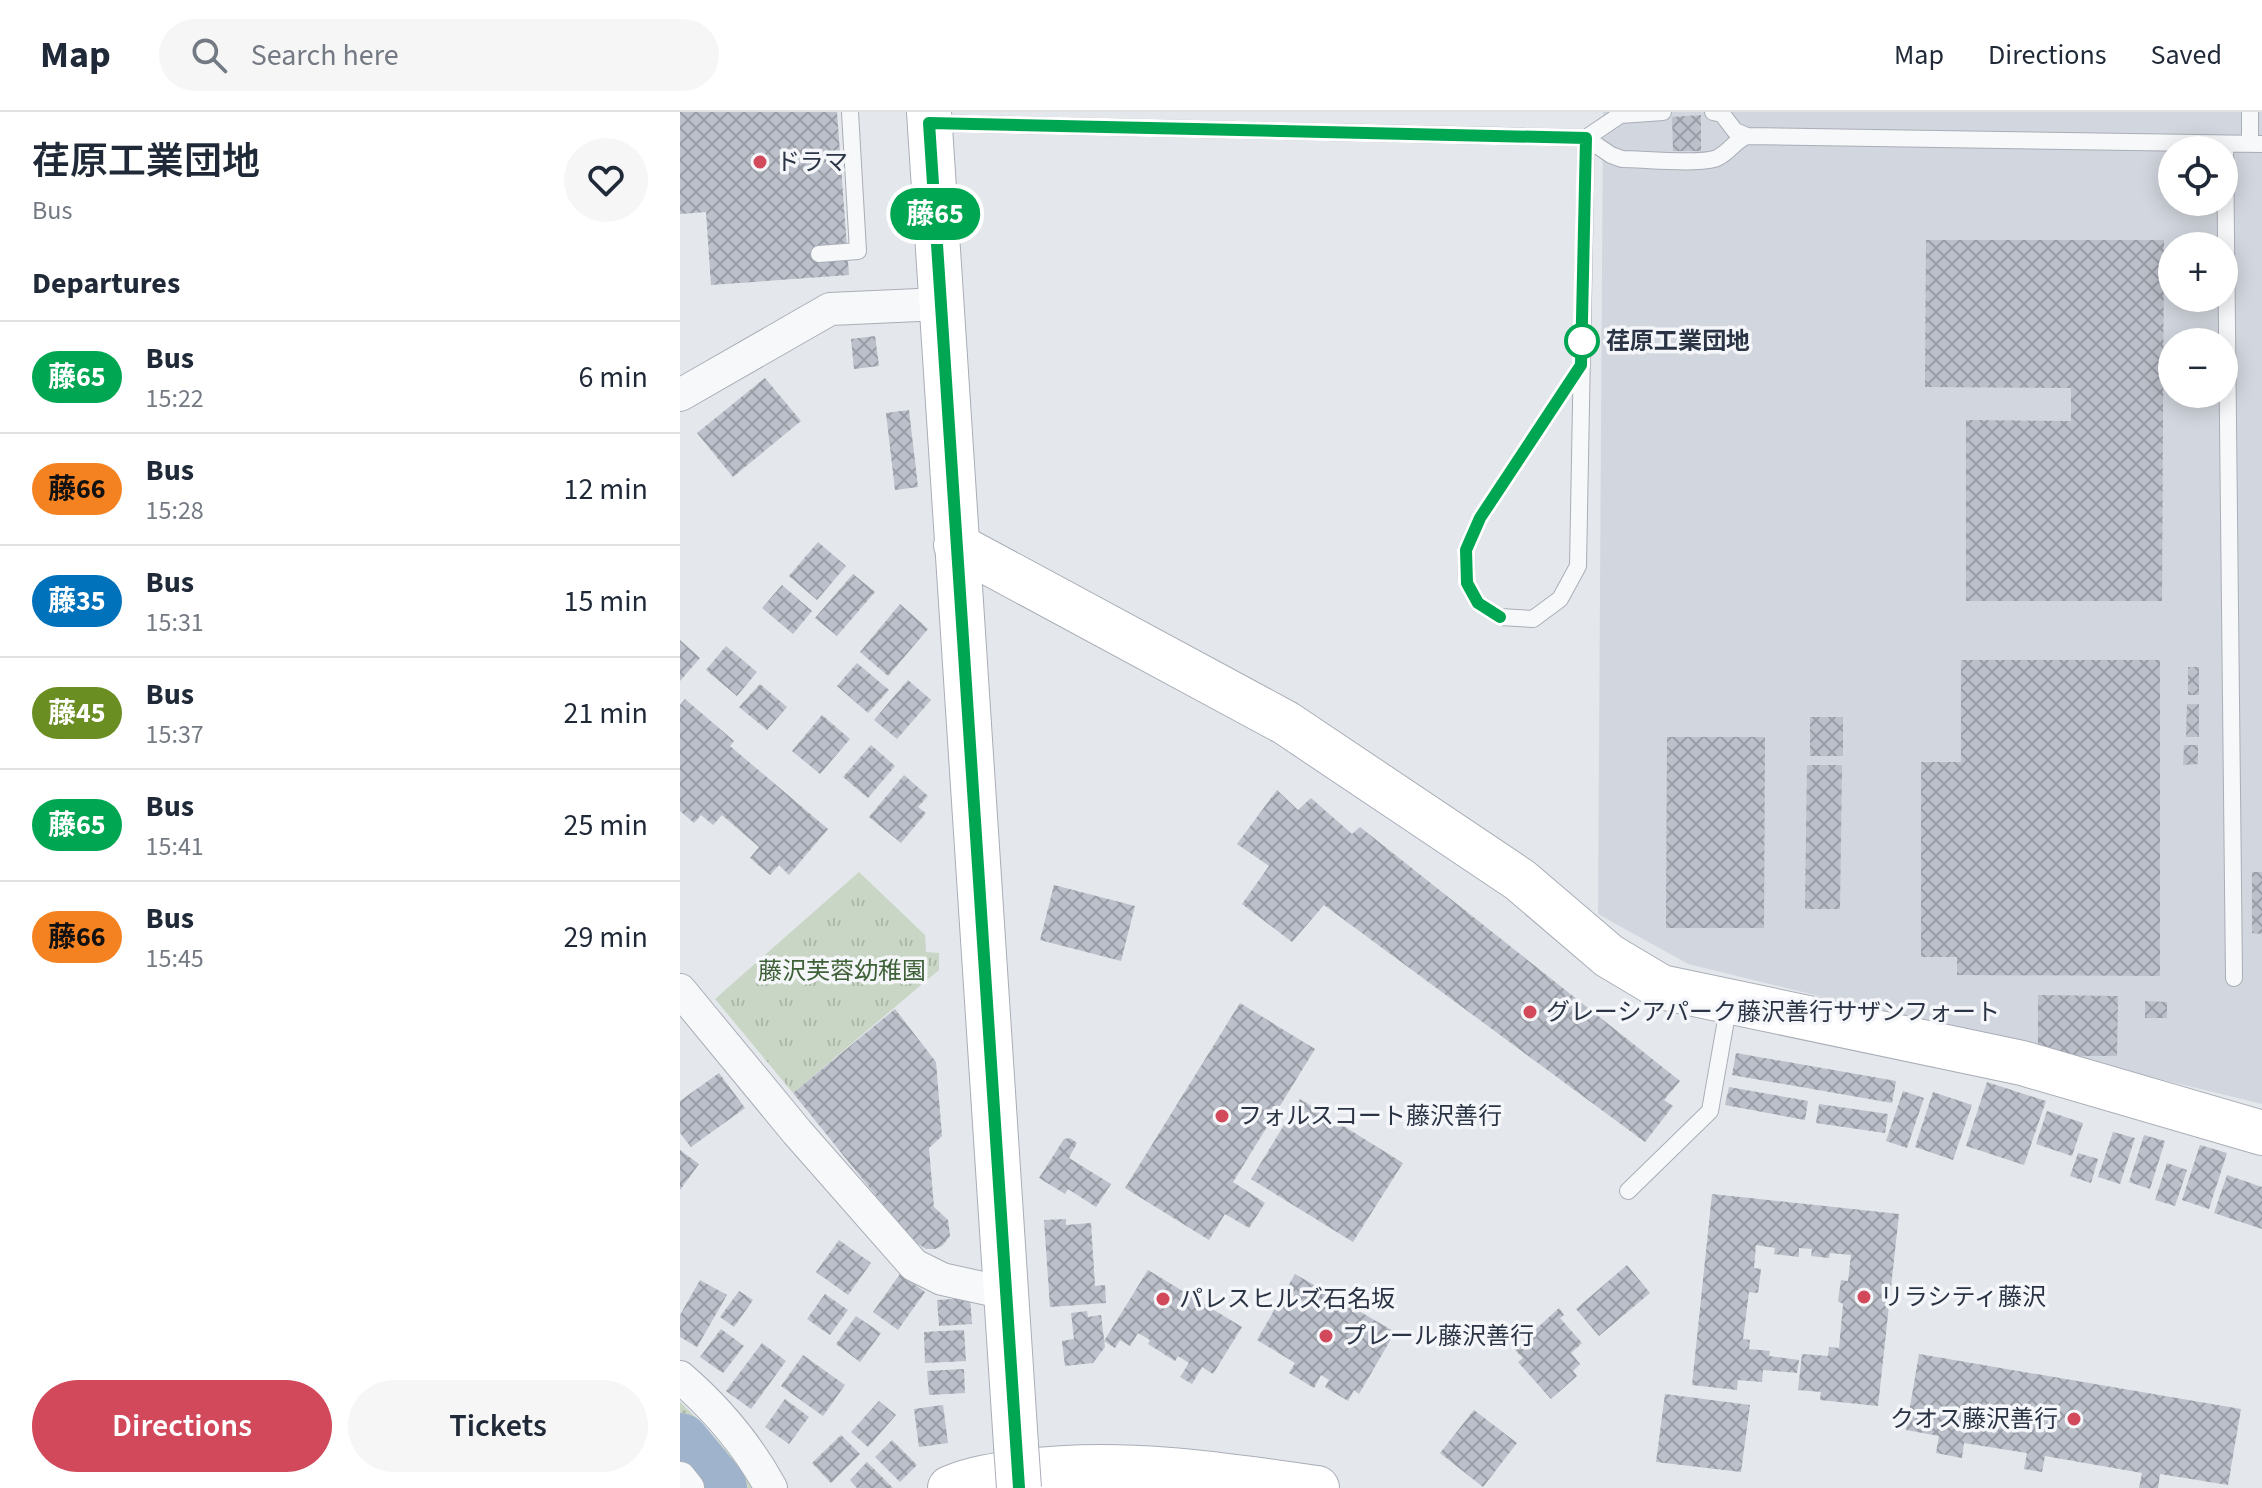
<!DOCTYPE html>
<html lang="en">
<head>
<meta charset="utf-8">
<style>
  body { margin:0; font-family:"Source Sans 3","Noto Sans JP",sans-serif; background:#f6f6f7; color:#1f2937; height:100vh; display:flex; flex-direction:column; font-size:30px; white-space:nowrap }
  * { box-sizing:border-box; margin:0 }
  p { font-size:26px; color:#747a83 }
  .icon { flex:none; width:44px; height:44px; fill:none; stroke:currentColor; stroke-width:2; stroke-linecap:round; stroke-linejoin:round }
  .map { position:relative; flex:1; overflow:hidden }
  .sheet { display:flex; flex-direction:column; background:#fff; width:680px }
  .sheet>* { flex:none }
  .badge { padding:0 16px; border-radius:26px; font-size:28px; line-height:52px }
  .buttons { position:absolute; left:1478px; top:24px; display:grid; gap:16px }
  .buttons a { display:grid; place-items:center; width:80px; height:80px; border-radius:50%; background:#fff; box-shadow:0 4px 20px #0003; font-size:40px }
  .map>.badge { position:absolute; translate:-50% -50%; box-shadow:0 0 0 4px #fff }
  h2 { padding:0 32px; font-size:30px; line-height:72px }
  .round { display:grid; place-items:center; flex:none; width:84px; height:84px; border-radius:42px; background:#f6f6f7 }
  .headline { display:flex; align-items:center; justify-content:space-between; height:136px; padding:0 32px }
  h1 { font-size:38px; font-weight:600; line-height:60px }
  .primary-button { display:flex; gap:16px; margin-top:auto; padding:16px 32px }
  .primary-button a { flex:1; height:92px; border-radius:48px; background:#d1495b; color:#fff; font-size:32px; font-weight:600; line-height:92px; text-align:center }
  .primary-button a+a { background:#f6f6f7; color:#1f2937 }
  ul { padding:0; list-style:none }
  li { display:flex; align-items:center; gap:24px; height:112px; padding:0 32px; border-top:2px solid #e0e1e3 }
  li div { flex:1 }
  li b { display:block; font-size:30px }
  li em { font-style:normal }
  li .badge { min-width:88px; font-weight:700; text-align:center }
  header { display:flex; align-items:center; gap:48px; box-sizing:border-box; height:112px; padding:0 40px; background:#fff; border-bottom:2px solid #e0e1e3 }
  header strong { font-size:38px }
  nav { display:flex; gap:44px; margin-inline-start:auto; font-size:28px }
  .search { width:560px; height:72px; background:#f6f6f7; display:flex; align-items:center; gap:20px; box-sizing:border-box; padding:0 28px; border-radius:44px; color:#747a83; font-size:30px }
  main { display:flex; flex:1; min-height:0 }
  .map>svg:first-child { display:block }
</style>
</head>
<body>
<header>
<strong>Map</strong>
<div class="search"><svg class="icon" aria-label="search" viewBox="0 0 24 24"><circle cx="10" cy="10" r="6"/><path d="M15 15l6 6"/></svg>Search here</div>
<nav><a>Map</a><a>Directions</a><a>Saved</a></nav>
</header>
<main>
<section class="sheet">
<div class="headline"><div><h1>荏原工業団地</h1><p>Bus</p></div><a class="round"><svg class="icon" aria-label="heart" viewBox="0 0 24 24"><path d="M12 20l-8-8c-3-5 5-10 8-4 3-6 11-1 8 4z"/></svg></a></div>
<h2>Departures</h2>
<ul>
<li><span class="badge" style="background:#00a651;color:#fff">藤65</span><div><b>Bus</b><p>15:22</p></div><em>6 min</em></li>
<li><span class="badge" style="background:#f58220;color:#111">藤66</span><div><b>Bus</b><p>15:28</p></div><em>12 min</em></li>
<li><span class="badge" style="background:#0072bc;color:#fff">藤35</span><div><b>Bus</b><p>15:31</p></div><em>15 min</em></li>
<li><span class="badge" style="background:#6b8e23;color:#fff">藤45</span><div><b>Bus</b><p>15:37</p></div><em>21 min</em></li>
<li><span class="badge" style="background:#00a651;color:#fff">藤65</span><div><b>Bus</b><p>15:41</p></div><em>25 min</em></li>
<li><span class="badge" style="background:#f58220;color:#111">藤66</span><div><b>Bus</b><p>15:45</p></div><em>29 min</em></li>
</ul>
<div class="primary-button"><a>Directions</a><a>Tickets</a></div>
</section>
<div class="map">
<svg width="1582" height="1376" viewBox="0 0 1582 1376">
  <defs>
    <pattern id="grass-dots" width="8" height="8" patternUnits="userSpaceOnUse" patternTransform="scale(2)"><rect width="8" height="8" fill="#c9d6c5"/><path d="M2 2h.1M6 6h.1" fill="none" stroke="#adb8ab" stroke-width="1.8" stroke-linecap="round"/></pattern>
    <pattern id="park-tufts" width="24" height="20" patternUnits="userSpaceOnUse" patternTransform="scale(2)"><rect width="24" height="20" fill="#c9d6c5"/><path d="M3 7l-1-3M5 7V3M7 7l1-3M15 17l-1-3M17 17v-4M19 17l1-3" fill="none" stroke="#adb8ab"/></pattern>
    <pattern id="building-cross-hatch" width="8" height="8" patternUnits="userSpaceOnUse" patternTransform="scale(2)"><rect width="8" height="8" fill="#bbc0ca"/><path d="M0 0l8 8M0 8l8-8" fill="none" stroke="#989da6"/></pattern>
  </defs>
  <rect width="100%" height="100%" fill="#e4e7ec"/>
  <path fill="#d2d6de" fill-rule="evenodd" d="M923,0h659v992l-574,-140 -90,-50zM1492,38h52v52h-52zM1492,134h52v52h-52zM1492,230h52v52h-52z"/>
  <path fill="url(#grass-dots)" d="M0,1290c27,26 54,54 72,86h-22l-50,-62z"/>
  <path fill="url(#park-tufts)" d="M179,760l66,63 1,17 13,1v17l-146,123 -78,-94z"/>
  <g fill="none" stroke-linecap="round" stroke-linejoin="round">
    <path stroke="#9fb4cc" stroke-width="60" d="M0,1331l37,45"/>
  </g>
  <path fill="url(#building-cross-hatch)" d="M0,0h157l12,163 -138,10 -5,-73 -26,2z
    M1021,3v36h-28l-1,-34z
    M1246,128h238l-2,361h-196v-181l105,1v-33l-146,-1z
    M195,224l4,30 -25,3 -3,-30z
    M85,266l36,43 -68,56 -36,-44z
    M229,298l9,77 -23,3 -9,-77z
    M138,430l28,24 -29,34 -28,-24z
    M173,462l22,18 -38,44 -22,-18z
    M102,473l30,26 -19,23 -31,-26z
    M220,492l28,25 -40,47 -28,-24z
    M0,528l20,18 -20,23z
    M46,534l31,26 -20,24 -31,-26z
    M1281,548h199v316l-203,-1v-18h-36v-195h40z
    M177,551l32,27 -21,23 -31,-27z
    M1508,555h11v28h-11z
    M228,568l23,20 -34,39 -23,-19z
    M80,572l27,23 -20,23 -28,-23z
    M5,587l49,42 -4,5 98,83 -39,46 -10,-10 -9,10 -20,-17 9,-11 -37,-32 -9,10 -12,-10 -7,8 -14,-12v-106z
    M1507,592h12v33h-13z
    M142,603l28,24 -30,35 -28,-23z
    M1130,605h33v39h-33z
    M987,625h98l-1,191h-98z
    M191,633l24,21 -27,32 -25,-21z
    M1504,633h14v19l-15,1z
    M1127,653h35l-2,144h-35z
    M224,663l24,21 -10,11 8,6 -25,30 -32,-26z
    M597,678l21,20 13,-12 41,36 8,-7 320,254 -16,19 9,6 -28,36 -321,-237 -32,37 -50,-38 27,-38 -32,-22z
    M1572,760h10v62l-10,-1z
    M374,773l81,21 -14,55 -81,-21z
    M1358,883l80,1 -1,60h-79z
    M1465,889l22,1v16h-22z
    M560,891l75,46 -82,133 32,21 -16,25 -24,-14 -16,26 -84,-52z
    M215,897l41,53 6,74 -13,12 5,59 14,13 2,16 -8,10 -7,3h-9l-15,-10 -118,-146z
    M1056,941l160,28 -4,22 -160,-28z
    M39,961l26,35 -54,39 -11,-14v-32z
    M1307,970l59,19 -22,64 -58,-19z
    M1049,975l79,14 -3,19 -80,-15z
    M1223,979l21,7 -17,50 -21,-7z
    M1253,980l39,13 -19,55 -38,-13z
    M620,987l103,64 -50,79 -102,-63z
    M1139,992l69,10 -3,19 -69,-10z
    M1367,999l36,12 -11,33 -36,-12z
    M1433,1020l22,6 -15,46 -22,-7z
    M1464,1023l21,6 -15,48 -21,-7z
    M390,1026l7,5 -8,15 42,26 -15,23 -28,-18 -3,5 -26,-16 25,-39z
    M1520,1033l27,8 -18,56 -27,-9z
    M0,1038l19,14 -19,26z
    M1398,1041l20,6 -7,24 -21,-7z
    M1487,1051l20,7 -12,36 -20,-6z
    M1547,1063l35,12v42l-48,-16z
    M1032,1082l187,20 -21,192 -58,-6 1,-8 -23,-2 4,-36 26,2 1,-9 10,1 4,-44 -5,-3 3,-21 7,1 3,-26 -21,-2 -1,5 -18,-2 1,-7 -13,-1v9l-25,-3 1,-6 -19,-3 -2,23 7,1 -3,24 -9,-1 -6,47 7,1 -1,9 21,2 -1,5 30,4 -2,13 -34,-3 -1,12 -24,-2 -1,10 -45,-5z
    M386,1107v6l25,-2 4,63 10,-1 1,18 -56,4 -6,-87z
    M159,1128l32,23 -23,32 -32,-23z
    M947,1153l23,28 -51,43 -23,-27z
    M468,1158l94,57 -29,47 -11,-7 -10,17 -12,-7 9,-14 -11,-7 -3,5 -27,-17 2,-4 -12,-7 -8,13 -10,-6 -5,8 -11,-7z
    M220,1162l25,18 -27,38 -25,-18z
    M615,1162l100,58 -36,62 -5,-4 -6,11 -23,-14 4,-7 -8,-5 -7,13 -25,-15 6,-10 -38,-23z
    M20,1168l27,15 -30,52 -17,-10v-22z
    M59,1179l14,9 -19,27 -14,-10z
    M145,1182l23,16 -18,25 -23,-16z
    M290,1186l2,26 -33,2 -2,-26z
    M879,1196l5,7 -4,3 22,25 -11,10 9,11 -7,7 4,5 -26,23 -33,-37 5,-4 -9,-9z
    M407,1199l1,6 13,-2 4,32 -12,16 -28,3 -3,-25 12,-2 -3,-26z
    M176,1204l25,17 -21,29 -24,-18z
    M41,1217l23,17 -21,27 -23,-16z
    M284,1218l2,31 -41,2 -1,-31z
    M82,1231l24,18 -35,48 -25,-18z
    M1239,1242l322,55 -13,76 -68,-11 -2,14h-19l3,-15 -97,-17 -3,16 -18,-3 3,-16 -63,-10 -2,15 -26,-5 3,-17 -33,-6z
    M123,1243l42,30 -22,31 -42,-30z
    M284,1257l1,24 -36,2 -2,-24z
    M985,1282l85,11 -9,67 -85,-10z
    M105,1287l24,18 -20,27 -24,-17z
    M199,1289l17,14 -28,32 -17,-15z
    M263,1293l5,38 -29,4 -5,-38z
    M794,1298l43,33 -34,44 -43,-34z
    M161,1323l19,19 -29,29 -19,-20z
    M212,1328l25,25 -17,17 -25,-25z
    M187,1350l26,26h-36l-7,-8z"/>
  <g fill="none" stroke-linecap="round" stroke-linejoin="round">
    <g stroke="#a9aeb7" stroke-width="18">
      <path id="lane" d="M1033,0l9,2 13,17 12,5 515,8
        M1570,0v32
        M251,11l655,15 25,17 11,4c21,0 79,6 95,-1 13,-6 17,-17 30,-22
        M906,26l34,-23 43,-3
        M1545,32l9,834
        M139,142l39,-3 -8,-139
        M901,253l-101,153 -14,32 1,33 11,20 22,14 33,2 27,-20 18,-33 8,-428
        M948,1079l82,-80 19,-108"/>
    </g>
    <g stroke="#a9aeb7" stroke-width="34">
      <path id="street" d="M0,283l150,-86 111,-5
        M0,878l117,142 117,133 28,14 63,14
        M0,1265c36,31 68,69 91,111
        M0,1366l8,10"/>
    </g>
    <g stroke="#a9aeb7" stroke-width="46">
      <path id="secondary" d="M249,0l87,1333
        M276,433l330,178 234,157 89,76 52,31 361,76 240,70
        M270,1376c24,-10 46,-13 72,-16 98,-13 198,2 295,16"/>
    </g>
    <use href="#lane" stroke="#f7f8fa" stroke-width="16"/>
    <use href="#street" stroke="#f7f8fa" stroke-width="32"/>
    <use href="#secondary" stroke="#fff" stroke-width="44"/>
    <g stroke="#a9aeb7" stroke-width="46" stroke-linecap="butt">
      <path id="secondary-bridge" d="M336,1333l3,43"/>
    </g>
    <use href="#secondary-bridge" stroke="#fff" stroke-width="44"/>
  </g>
  <g fill="none" stroke-linecap="round" stroke-linejoin="round">
    <g stroke="#fff" stroke-width="18">
      <path id="line" d="M339,1376l-90,-1365 657,15 -5,227 -101,153 -14,32 1,33 11,20 22,14"/>
    </g>
    <use href="#line" stroke="#00a651" stroke-width="12"/>
  </g>
  <g fill="#d1495b" stroke="#f4f6f9" stroke-width="3">
    <circle cx="80" cy="50" r="8"/>
    <circle cx="850" cy="900" r="8"/>
    <circle cx="542" cy="1004" r="8"/>
    <circle cx="1184" cy="1185" r="8"/>
    <circle cx="483" cy="1187" r="8"/>
    <circle cx="646" cy="1224" r="8"/>
    <circle cx="1394" cy="1307" r="8"/>
  </g>
  <circle fill="#fff" stroke="#00a651" stroke-width="4" cx="902" cy="229" r="16"/>
  <g text-anchor="middle" dominant-baseline="central" stroke-width="7" stroke-linejoin="round" paint-order="stroke">
    <g font-size="24" fill="#2b3445" stroke="#f4f6f9" text-anchor="start">
      <text x="96" y="50">ドラマ</text>
      <text x="866" y="900">グレーシアパーク藤沢善行サザンフォート</text>
      <text x="558" y="1004">フォルスコート藤沢善行</text>
      <text x="1200" y="1185">リラシティ藤沢</text>
      <text x="499" y="1187">パレスヒルズ石名坂</text>
      <text x="662" y="1224">プレール藤沢善行</text>
      <text x="1378" y="1307" text-anchor="end">クオス藤沢善行</text>
    </g>
    <g font-size="24" font-weight="bold" fill="#2b3445" stroke="#f4f6f9" text-anchor="start">
      <text x="926" y="229">荏原工業団地</text>
    </g>
    <g font-size="24" fill="#3f6138" stroke="#f4f6f9">
      <text x="162" y="859">藤沢芙蓉幼稚園</text>
    </g>
  </g>
</svg>
<div class="buttons">
<a><svg class="icon" aria-label="locate" viewBox="0 0 24 24"><circle cx="12" cy="12" r="6"/><path d="M12 2v4M12 18v4M2 12h4M18 12h4"/></svg></a>
<a>+</a>
<a>−</a>
</div>
<b class="badge" style="left:255px;top:102px;background:#00a651;color:#fff">藤65</b>
</div>
</main>
</body>
</html>
